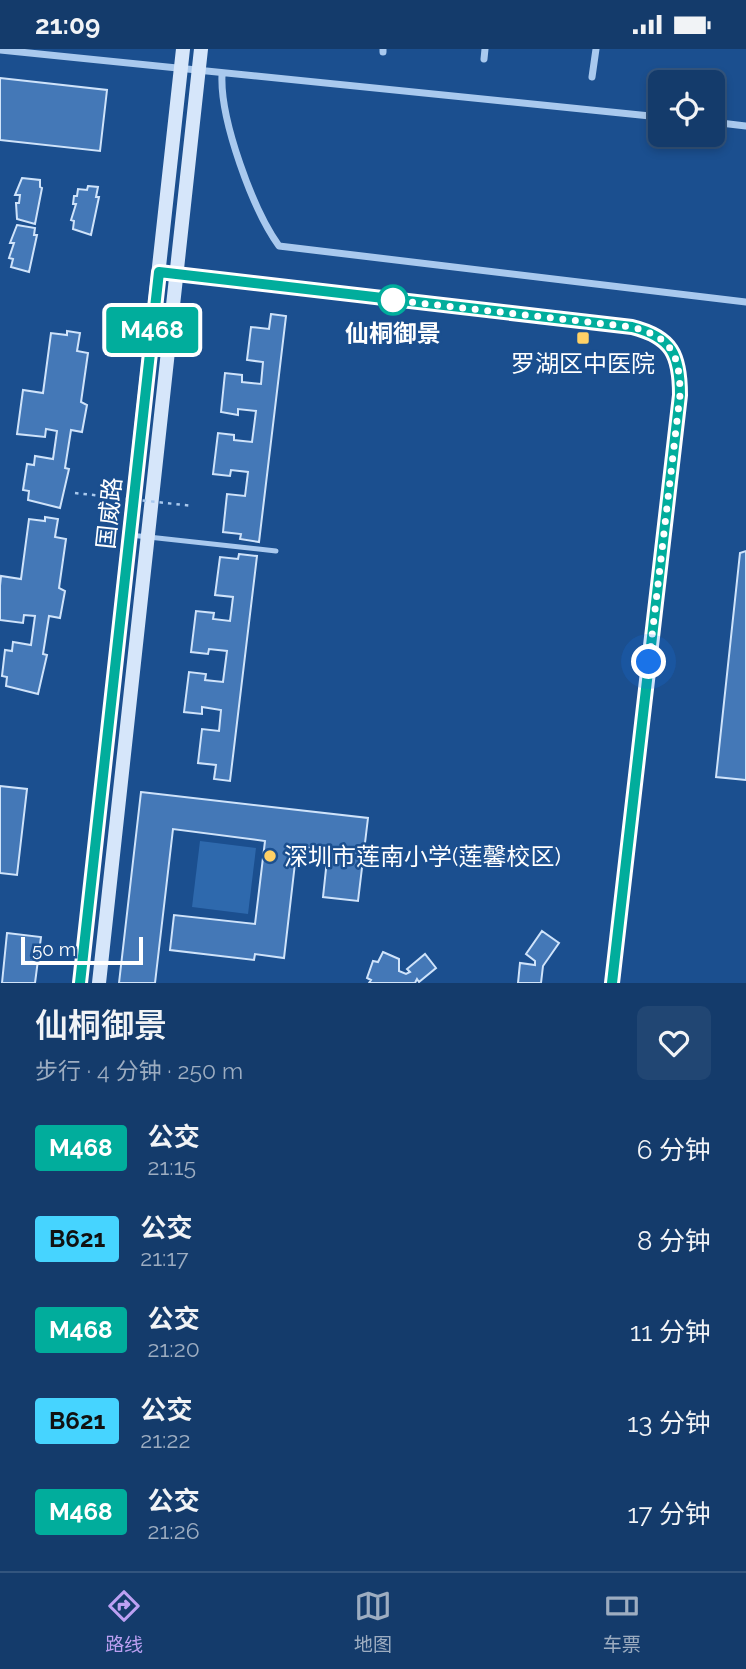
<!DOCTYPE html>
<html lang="zh">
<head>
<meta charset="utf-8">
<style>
  body { margin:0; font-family:Raleway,"Noto Sans SC",sans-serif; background:#214673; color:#f1f3f6; height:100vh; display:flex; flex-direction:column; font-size:26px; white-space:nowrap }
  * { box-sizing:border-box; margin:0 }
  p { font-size:23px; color:#9dadc1 }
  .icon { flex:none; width:38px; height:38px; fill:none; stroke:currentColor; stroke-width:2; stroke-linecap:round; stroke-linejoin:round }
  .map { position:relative; height:934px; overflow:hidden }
  .sheet { display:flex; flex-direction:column; background:#143b6b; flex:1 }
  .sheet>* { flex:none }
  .badge { padding:0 14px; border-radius:5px; font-size:24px; line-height:46px }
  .controls { position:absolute; left:648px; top:21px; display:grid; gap:14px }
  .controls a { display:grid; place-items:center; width:77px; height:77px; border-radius:10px; background:#143b6b; box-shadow:0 4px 10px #0003,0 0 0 2px #33557e; font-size:35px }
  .scale { position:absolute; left:21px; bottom:18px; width:122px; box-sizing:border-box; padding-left:7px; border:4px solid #fff; border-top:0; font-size:19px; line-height:24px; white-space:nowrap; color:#fff; -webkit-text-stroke:5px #1b4f8f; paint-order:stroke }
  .you { position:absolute; width:35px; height:35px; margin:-18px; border:5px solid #fff; border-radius:50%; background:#1a73e8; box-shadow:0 0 0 10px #1a73e833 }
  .map>.badge { position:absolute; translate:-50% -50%; box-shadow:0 0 0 4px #fff }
  .round { display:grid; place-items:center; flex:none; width:74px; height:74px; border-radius:10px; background:#214673 }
  .headline { display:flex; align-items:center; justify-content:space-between; height:119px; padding:0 35px }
  h1 { font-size:33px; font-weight:600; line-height:52px }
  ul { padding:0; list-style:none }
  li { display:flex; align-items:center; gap:21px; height:91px; padding:0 35px }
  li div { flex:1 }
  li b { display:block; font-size:26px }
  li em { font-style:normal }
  li .badge { min-width:77px; font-weight:700; text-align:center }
  .status { display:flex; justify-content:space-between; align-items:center; height:49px; padding:0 35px; background:#143b6b; direction:ltr }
  .status svg { height:19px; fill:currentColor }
  .tabs { display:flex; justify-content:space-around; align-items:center; height:98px; border-top:2px solid #33557e; background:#143b6b; font-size:19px; color:#9dadc1 }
  .tabs a { display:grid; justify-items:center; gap:4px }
  .tabs .active { color:#bca0f2 }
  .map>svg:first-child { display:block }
</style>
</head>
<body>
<div class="status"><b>21:09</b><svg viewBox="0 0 49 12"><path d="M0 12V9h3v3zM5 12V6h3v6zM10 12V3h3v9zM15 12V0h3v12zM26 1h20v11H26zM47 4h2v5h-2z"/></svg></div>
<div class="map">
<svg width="746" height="934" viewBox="0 0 746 934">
  <rect width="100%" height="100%" fill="#1b4f8f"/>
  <path fill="#2e69ad" d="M200,792l56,7 -8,66 -56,-7z"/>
  <path fill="#4478b7" stroke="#cfe3fa" stroke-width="2" d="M0,29l107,12 -7,61 -100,-11z
    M22,129l18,2v7l2,1 -7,36 -18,-5 -1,-16h3l1,-8h-5z
    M88,137l10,1 -2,10h3l-8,38 -18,-6 1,-8 -3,-1 5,-16h-3l1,-8h3l1,-7 9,1z
    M17,176l18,3 -1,7h3l-8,37 -18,-5 2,-8 -4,-1 5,-15h-4z
    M271,265l15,2 -27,226 -19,-3 1,-5 -18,-2 4,-38 18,2 3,-24 -17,-2 -1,6 -17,-2 5,-41 16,2v5l18,2 4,-31 -18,-2v6l-17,-3 4,-39 17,2v7l19,2 2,-22 -16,-2 4,-33 18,2z
    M67,282l13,2 -3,18 11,2 -7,49 6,3 -5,27 -11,-2 -6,38 4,1 -9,39 -32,-8 1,-9 -6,-1 4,-26 7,1 1,-9 18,3 4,-28 -11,-2 -1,8 -28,-3 6,-44 20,3 8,-60 16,2z
    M45,468l13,2 -3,18 11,2 -7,49 6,3 -5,27 -11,-2 -6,38 4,1 -9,39 -32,-8 1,-9 -5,-1 3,-26 7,1 1,-9 18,3 4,-29 -11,-1 -1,8 -23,-3v-34l1,-10 20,3 8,-60 16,2z
    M746,502v229l-30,-3 24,-224z
    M239,505l18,2 -27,225 -16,-2 2,-14 -18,-2 4,-34 17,2 2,-21 -19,-3v7l-18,-2 5,-40 17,2 -1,6 18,2 4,-31 -18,-2 -1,5 -17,-2 5,-41 18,2 -1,6 17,2 3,-24 -18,-2 5,-38 18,2z
    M0,737l27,3 -10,86 -17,-2z
    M141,743l227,26 -10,83 -35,-4 5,-47 -31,-4 -13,112 -29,-4 -1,6 -84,-10 4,-35 81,9 10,-83 -92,-12 -18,154h-36z
    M542,882l17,12 -16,23 -2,17h-23l2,-20 15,2v-4l-9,-7z
    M7,884l34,4 -6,46h-33z
    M383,903l16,7v12l7,3 4,-2 -3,-3 18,-15 11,14 -17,14 -2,-3 -2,4h-46l2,-3 -4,-2 6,-17 5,1z"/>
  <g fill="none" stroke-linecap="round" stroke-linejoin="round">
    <path stroke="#a9c9ee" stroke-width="5" d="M130,486l146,16"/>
    <path stroke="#a9c9ee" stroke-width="7" d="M0,1l660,67
      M383,3v-3
      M484,10l1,-10
      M222,26c-2,45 31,135 57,171l467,56
      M592,28l4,-28
      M712,73l34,4
      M159,223l473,55c40,10 48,29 47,68l-67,588"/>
    <path stroke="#d6e6fa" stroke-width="14" d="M80,934l103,-934
      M99,934l102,-934"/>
    <path stroke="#a9c9ee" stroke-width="2.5" stroke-dasharray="3.5 5" stroke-linecap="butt" d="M75,444l118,13"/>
  </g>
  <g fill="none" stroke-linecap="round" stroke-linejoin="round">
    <g stroke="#fff" stroke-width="16">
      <path id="line" d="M80,934l79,-711 473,55c40,10 48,28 48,68l-68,588"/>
    </g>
    <use href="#line" stroke="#01ad9c" stroke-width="10"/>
    <path stroke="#fff" stroke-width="7" stroke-dasharray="0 12.6" d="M393,251l-9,-1 248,28c40,10 48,28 48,68l-31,267"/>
  </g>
  <circle fill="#fff" stroke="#01ad9c" stroke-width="3.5" cx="393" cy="251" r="14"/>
  <g fill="#ffd166" stroke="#1b4f8f" stroke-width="2.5">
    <rect x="576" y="282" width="14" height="14" rx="3.5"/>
    <circle cx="270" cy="807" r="7"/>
  </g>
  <g text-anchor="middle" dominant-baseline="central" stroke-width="5" stroke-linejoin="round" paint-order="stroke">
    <g font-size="24" font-weight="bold" fill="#fff" stroke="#1b4f8f">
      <text x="393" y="284">仙桐御景</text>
    </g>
    <g font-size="24" fill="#fff" stroke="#1b4f8f">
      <text x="583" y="314">罗湖区中医院</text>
      <text x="284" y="807" text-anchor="start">深圳市莲南小学(莲馨校区)</text>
    </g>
    <g font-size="24" fill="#fff" stroke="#1b4f8f">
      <text transform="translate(109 464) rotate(-84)">国威路</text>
    </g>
  </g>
</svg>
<div class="controls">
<a><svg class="icon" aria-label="locate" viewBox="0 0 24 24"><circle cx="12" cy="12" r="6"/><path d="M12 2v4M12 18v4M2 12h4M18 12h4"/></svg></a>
</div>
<div class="scale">50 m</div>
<div class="you" style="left:649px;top:613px"></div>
<b class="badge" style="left:152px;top:281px;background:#01ad9c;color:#fff">M468</b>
</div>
<section class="sheet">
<div class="headline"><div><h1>仙桐御景</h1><p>步行 · 4 分钟 · 250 m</p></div><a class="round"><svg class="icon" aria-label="heart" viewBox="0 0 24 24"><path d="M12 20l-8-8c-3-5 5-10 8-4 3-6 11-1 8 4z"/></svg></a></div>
<ul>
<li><span class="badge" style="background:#01ad9c;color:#fff">M468</span><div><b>公交</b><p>21:15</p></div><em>6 分钟</em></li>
<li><span class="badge" style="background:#46d4ff;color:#111">B621</span><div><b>公交</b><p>21:17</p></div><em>8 分钟</em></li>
<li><span class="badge" style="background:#01ad9c;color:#fff">M468</span><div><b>公交</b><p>21:20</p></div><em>11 分钟</em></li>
<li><span class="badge" style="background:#46d4ff;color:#111">B621</span><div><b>公交</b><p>21:22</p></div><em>13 分钟</em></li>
<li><span class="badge" style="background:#01ad9c;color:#fff">M468</span><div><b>公交</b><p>21:26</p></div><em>17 分钟</em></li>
</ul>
</section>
<nav class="tabs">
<a class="active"><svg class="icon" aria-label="directions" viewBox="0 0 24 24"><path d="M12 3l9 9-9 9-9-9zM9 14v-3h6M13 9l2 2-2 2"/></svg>路线</a>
<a><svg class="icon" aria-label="map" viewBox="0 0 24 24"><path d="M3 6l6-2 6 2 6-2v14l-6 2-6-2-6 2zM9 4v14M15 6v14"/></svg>地图</a>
<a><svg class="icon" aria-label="tickets" viewBox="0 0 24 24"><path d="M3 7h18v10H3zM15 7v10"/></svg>车票</a>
</nav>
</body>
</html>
